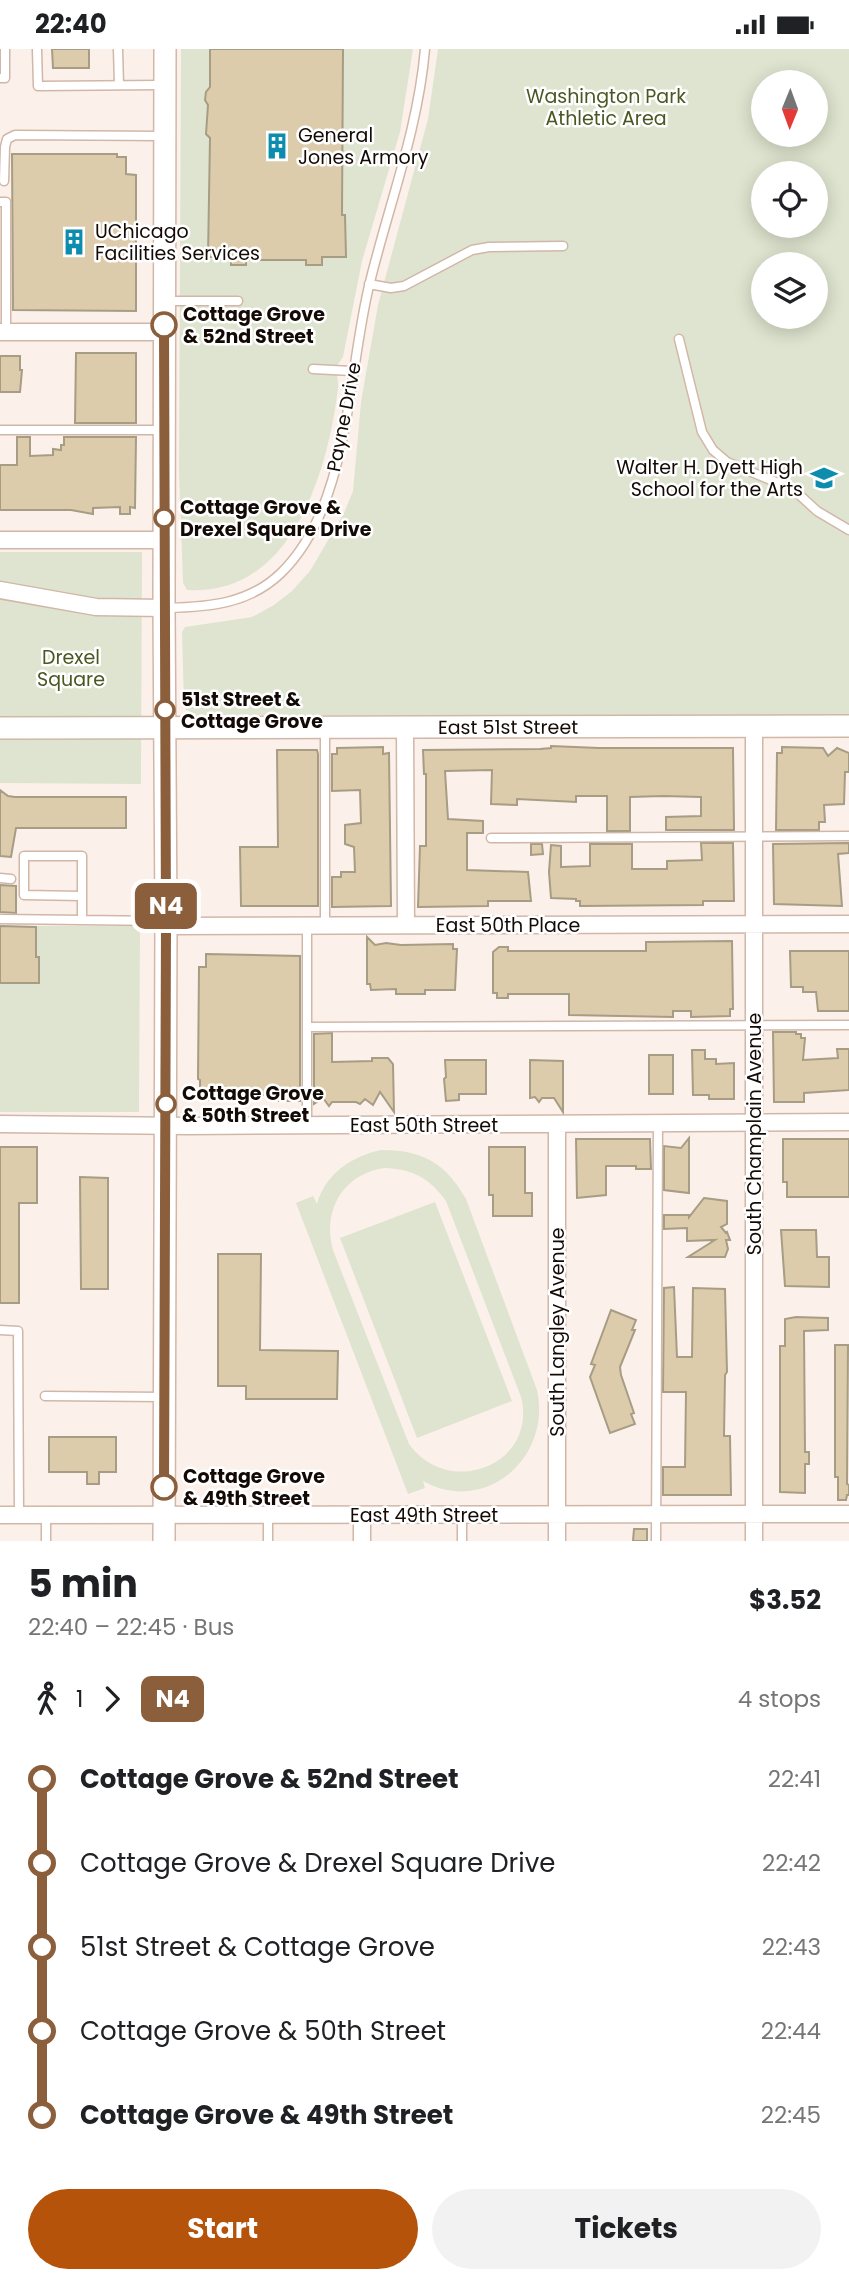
<!DOCTYPE html>
<html lang="en">
<head>
<meta charset="utf-8">
<style>
  body { margin:0; font-family:Poppins,sans-serif; background:#f2f2f2; color:#202124; height:100vh; display:flex; flex-direction:column; font-size:26px; white-space:nowrap }
  * { box-sizing:border-box; margin:0 }
  p { font-size:23px; color:#757577 }
  .icon { flex:none; width:38px; height:38px; fill:none; stroke:currentColor; stroke-width:2; stroke-linecap:round; stroke-linejoin:round }
  .map { position:relative; height:1492px; overflow:hidden }
  .side { display:flex; flex-direction:column; background:#fff; flex:1 }
  .side>* { flex:none }
  .badge { padding:0 14px; border-radius:10px; font-size:24px; line-height:46px }
  .needle { width:46px; rotate:181deg }
  .buttons { position:absolute; left:751px; top:21px; display:grid; gap:14px }
  .buttons a { display:grid; place-items:center; width:77px; height:77px; border-radius:50%; background:#fff; box-shadow:0 4px 18px #0003; font-size:35px }
  .map>.badge { position:absolute; translate:-50% -50%; box-shadow:0 0 0 4px #fff }
  .legs { display:flex; align-items:center; gap:10px; height:77px; padding:0 28px; font-size:23px }
  .legs p { margin-inline-start:auto }
  .headline { display:flex; align-items:center; justify-content:space-between; height:119px; padding:0 28px }
  h1 { font-size:38px; font-weight:700; line-height:52px }
  .button { display:flex; gap:14px; margin-top:auto; padding:14px 28px }
  .button a { flex:1; height:80px; border-radius:42px; background:#b45309; color:#fff; font-size:28px; font-weight:700; line-height:80px; text-align:center }
  .button a+a { background:#f2f2f2; color:#202124 }
  ul { padding:0 28px; list-style:none }
  li { display:flex; align-items:center; gap:24px; height:84px; font-size:26px }
  li i { display:grid; place-items:center; width:10px; height:100%; margin:0 9px; background:currentColor }
  li i::after { content:''; width:18px; height:18px; margin:-9px; border:5px solid; border-radius:50%; background:#fff }
  li p { margin-inline-start:auto }
  li:first-child i { background:linear-gradient(#0000 50%,currentColor 0) }
  li:last-child i { background:linear-gradient(currentColor 50%,#0000 0) }
  .status { display:flex; justify-content:space-between; align-items:center; height:49px; padding:0 35px; background:#fff; direction:ltr }
  .status svg { height:19px; fill:currentColor }
  .map>svg:first-child { display:block }
</style>
</head>
<body>
<div class="status"><b>22:40</b><svg viewBox="0 0 49 12"><path d="M0 12V9h3v3zM5 12V6h3v6zM10 12V3h3v9zM15 12V0h3v12zM26 1h20v11H26zM47 4h2v5h-2z"/></svg></div>
<div class="map">
<svg width="849" height="1492" viewBox="0 0 849 1492">
  <rect width="100%" height="100%" fill="#fcf1ea"/>
  <path fill="#dee4cf" fill-rule="evenodd" d="M181,0h232l-13,83 -38,129 -19,96 -7,10c0,7 3,14 2,21 -10,83 -46,209 -151,202l-4,-7 -4,-111z
    M438,0h411v666h-652l-11,-5 -2,-6 -2,-72 3,-5 67,-10 22,-12 18,-14 18,-20 34,-58 9,-22 8,-89 17,-97 50,-186zM763,33h53v53h-53zM763,124h53v53h-53zM763,215h53v53h-53z
    M0,503h142l-1,232 -141,-1z
    M0,877h140l-1,186h-139z
    M381,1101c41,0 64,12 85,49l71,191c15,67 -51,126 -114,91l2,7 -17,6 -112,-291 17,-7 4,8c8,-30 35,-48 64,-54zM384,1119c29,1 45,10 62,33l75,196c17,67 -71,103 -112,47l-76,-194c-11,-39 10,-76 51,-82z
    M435,1153l77,199 -95,37 -77,-200z"/>
  <path fill="#dcccab" stroke="#a79c84" stroke-width="2" d="M52,0h37v19h-36z
    M210,0h133l-1,166h3l1,42h-24v8h-16v-5h-60v5h-15v-8h-23l2,-119 -4,-4 2,-29 -3,-5 1,-8 4,-5z
    M12,105h105v3h9v17l10,1v136l-123,-1z
    M76,304h60v70h-61z
    M0,307h20v14h2l-2,22h-20z
    M17,388h13v19l23,-1v-6l8,1v-5h3v-8h72l-1,71 -5,-1v7h-10v-7l-27,1v6l-22,-4h-71v-45h17z
    M551,697l48,2h134l1,82h-68v-13l35,-1v-19l-38,-1 -33,1v34h-23v-35h-31v6l-59,-3v6l-26,-1 1,-34 -47,1 3,48 35,2v12h-16v37l61,2 3,29h-43v5l-70,1 2,-61h6v-72h-2l-1,-24 117,-1 11,-1z
    M383,698v7l6,-1 2,153 -59,1v-30h9v-5h14l-1,-25 -9,-3v-19l16,-2 -1,-33 -28,1v-37h5v-6z
    M782,698l41,1 5,8 9,-8 12,5v19h-4l-1,32 -20,1 1,17h-6v8h-43l1,-77h5z
    M277,701h40l1,4v152h-77l-1,-59h38z
    M0,741l8,6 7,1h111v31h-110l-5,29 -11,-1z
    M701,794h32l1,58h-31v4l-123,1v-5h-4v-2l-25,-1 -2,-26 2,-27 10,1v21l29,-1v-22h42v25h35v-8l35,-1z
    M849,794v10l-11,1 4,52 -68,-2 -1,-60z
    M531,795h11l1,10 -12,1z
    M0,836l16,1v27l-16,-1z
    M0,877l36,1v30h3v26h-39z
    M367,888l8,8 11,-2 15,2 52,-1v5h4l-2,41h-30v4h-29v-5l-25,1 -1,-6h-3z
    M732,892l1,68h-3v7l-39,1v-6h-18v6l-104,-2v-21h-61v4h-11v-5h-4v-41l6,-5h9v4h138v-9z
    M790,902h59v60h-31l-2,-19h-13v-5h-12z
    M206,905l94,2v145h-21l-1,-6 -61,-1v6l-17,-1v-19l-2,-1 1,-112h7z
    M773,983h23v2h5v4h4l-2,22 35,-2 -1,-9h12v41l-45,3v9h-30z
    M332,984v29l40,-1v-3h16l5,6 1,48 -14,-20 -7,13 -8,-6 -5,5 -4,-2h-24l-3,4 -6,-8 -9,6v-70z
    M692,1001h13v9h11v5l18,-1v36h-25v-4h-16z
    M649,1006h24v39h-24z
    M445,1011h41v34h-27v6l-13,1 -2,-22 2,-2z
    M530,1011l33,1v51l-9,-14h-12l-3,4 -4,-5 -5,1z
    M689,1089v55l-25,-3v-44l17,2z
    M576,1090h74l1,30h-15v-3h-30v29l-29,3z
    M783,1090h66v58h-62v-15h-4z
    M0,1098h37v56h-18v100h-19z
    M489,1098h36v46h7v23h-39v-21h-4z
    M80,1128l28,1v111h-27z
    M704,1149l23,3v23l-6,3 5,6 1,-1 3,8h-4l2,9 -3,8h-37l27,-17 -28,1v-13l-23,1v-14h25v2z
    M781,1181h35l1,27h12v30l-44,-1z
    M218,1205h43l-1,96 78,1 -1,48h-91v-13h-28z
    M674,1238l3,70h15l1,-69 32,1 2,83 -2,3 -1,61h6l1,59h-68v-28h22l1,-75h-23l1,-104z
    M611,1261l25,10 -4,10h3l-15,37 1,8 13,38 -3,1 4,10 -25,9 -20,-56 5,-12 -4,-1z
    M796,1268l32,1v12l-24,1 1,121h4v12h-4v29l-25,-1v-146h5v-27z
    M835,1296h13l-1,139 2,1v10h-2l-1,5h-8v-23h-3z
    M49,1388h67v35h-17v12h-12v-12h-38z
    M634,1480h13v12h-14z"/>
  <g fill="none" stroke-linecap="round" stroke-linejoin="round">
    <g stroke="#d1b7a8" stroke-width="11">
      <path id="service" d="M37,0l1,37 124,-1
        M118,0l1,36
        M0,29h5v-29
        M4,132l1,-34 2,-8 8,-4 147,1
        M0,153h6v130
        M369,235l22,4 13,-2 68,-36 17,-3 74,-1
        M167,252h71
        M679,290l23,93 11,18 14,12 66,27 24,22 32,19
        M313,320l39,2
        M0,381h162
        M167,559c42,-1 82,-4 114,-35 70,-68 66,-201 89,-291 19,-78 48,-152 55,-233
        M325,680v197
        M491,789l358,-2
        M0,829l11,1
        M0,870l163,2
        M82,871v-64h-58v39l58,1
        M307,877v199
        M307,978l542,-2
        M0,1281l18,1 1,184
        M45,1347l119,1
        M268,1467v25
        M46,1492v-26
        M462,1492v-26
        M656,1492l2,-418"/>
    </g>
    <g stroke="#d1b7a8" stroke-width="19">
      <path id="minor" d="M0,283h165
        M0,491h164
        M0,541l96,17 68,1
        M405,679l1,197
        M166,877l683,-2
        M0,1075l188,2 661,-4
        M0,1466l849,-1
        M362,1466v26
        M557,1492v-417
        M754,1492v-815"/>
    </g>
    <g stroke="#d1b7a8" stroke-width="24">
      <g id="secondary">
        <path id="s1" d="M0,679l849,-2"/>
        <path d="M164,1492l2,-620 -2,-313 1,-559"/>
      </g>
    </g>
    <use href="#service" stroke="#fff" stroke-width="8"/>
    <use href="#minor" stroke="#fff" stroke-width="16"/>
    <use href="#secondary" stroke="#fff" stroke-width="21"/>
  </g>
  <g fill="none" stroke-linecap="round" stroke-linejoin="round">
    <g stroke="#fff" stroke-width="16">
      <path id="line-1" d="M164,1438l2,-561 -2,-601"/>
    </g>
    <use href="#line-1" stroke="#8b5e3c" stroke-width="10"/>
  </g>
  <defs>
    <g id="building-bare" transform="scale(2.1)"><path d="M-4-6H4V6H1V3H-1V6H-4ZM-2.5-4.3h1.7v1.8h-1.7ZM.8-4.3h1.7v1.8H.8ZM-2.5-1h1.7V.8h-1.7ZM.8-1h1.7V.8H.8Z" fill="#0c8dad" stroke="#fff" stroke-width="2.5" paint-order="stroke"/></g>
    <g id="school-bare" transform="scale(2.1)"><path d="M0-5L7-2L0 1L-7-2ZM-4 1L0 2.5L4 1V4Q0 6-4 4Z" fill="#0c8dad" stroke="#fff" stroke-width="2.5" paint-order="stroke"/></g>
  </defs>
  <g fill-rule="evenodd">
    <use href="#building-bare" x="277" y="97"/>
    <use href="#building-bare" x="74" y="193"/>
    <use href="#school-bare" x="824" y="429"/>
  </g>
  <g fill="#fff" stroke="#8b5e3c" stroke-width="3.5">
    <circle cx="164" cy="276" r="12"/>
    <circle cx="164" cy="469" r="9"/>
    <circle cx="165" cy="661" r="9"/>
    <circle cx="166" cy="1055" r="9"/>
    <circle cx="164" cy="1438" r="12"/>
  </g>
  <g text-anchor="middle" dominant-baseline="central" stroke-width="5" stroke-linejoin="round" paint-order="stroke">
    <g font-size="19" fill="#4b5721" stroke="#fff">
      <text x="606" y="47">Washington Park<tspan x="606" dy="22">Athletic Area</tspan></text>
      <text x="71" y="608">Drexel<tspan x="71" dy="22">Square</tspan></text>
    </g>
    <g font-size="19" fill="#130a06" stroke="#fff" text-anchor="start">
      <text x="298" y="86">General<tspan x="298" dy="22">Jones Armory</tspan></text>
      <text x="95" y="182">UChicago<tspan x="95" dy="22">Facilities Services</tspan></text>
      <text x="803" y="418" text-anchor="end">Walter H. Dyett High<tspan x="803" dy="22">School for the Arts</tspan></text>
    </g>
    <g font-size="19" font-weight="bold" fill="#130a06" stroke="#fff" text-anchor="start">
      <text x="183" y="265">Cottage Grove<tspan x="183" dy="22">&amp; 52nd Street</tspan></text>
      <text x="180" y="458">Cottage Grove &amp;<tspan x="180" dy="22">Drexel Square Drive</tspan></text>
      <text x="181" y="650">51st Street &amp;<tspan x="181" dy="22">Cottage Grove</tspan></text>
      <text x="182" y="1044">Cottage Grove<tspan x="182" dy="22">&amp; 50th Street</tspan></text>
      <text x="183" y="1427">Cottage Grove<tspan x="183" dy="22">&amp; 49th Street</tspan></text>
    </g>
    <g font-size="19" fill="#130a06" stroke="#fff">
      <text transform="translate(344 368) rotate(-79)">Payne Drive</text>
      <text stroke="none"><textPath href="#s1" startOffset="508">East 51st Street</textPath></text>
      <text x="508" y="876">East 50th Place</text>
      <text x="424" y="1076">East 50th Street</text>
      <text transform="translate(754 1085) rotate(-90)">South Champlain Avenue</text>
      <text transform="translate(557 1283) rotate(-90)">South Langley Avenue</text>
      <text x="424" y="1466">East 49th Street</text>
    </g>
  </g>
</svg>
<div class="buttons">
<a><svg class="needle" viewBox="-14 -14 28 28"><path d="M0-13l5 13h-10z" fill="#e53935"/><path d="M0 13l5-13h-10z" fill="#757577"/></svg></a>
<a><svg class="icon" aria-label="locate" viewBox="0 0 24 24"><circle cx="12" cy="12" r="6"/><path d="M12 2v4M12 18v4M2 12h4M18 12h4"/></svg></a>
<a><svg class="icon" aria-label="layers" viewBox="0 0 24 24"><path d="M12 4l9 5-9 5-9-5zM3 14l9 5 9-5"/></svg></a>
</div>
<b class="badge" style="left:166px;top:857px;background:#8b5e3c;color:#fff">N4</b>
</div>
<section class="side">
<div class="headline"><div><h1>5 min</h1><p>22:40 – 22:45 · Bus</p></div><b>$3.52</b></div>
<div class="legs"><svg class="icon" aria-label="walk" viewBox="0 0 24 24"><circle cx="13" cy="4" r="2"/><path d="M13 8l-2 6 4 7M11 14l-3 7M7 12l3-4h3l4 4"/></svg>1<svg class="icon" aria-label="forward" viewBox="0 0 24 24"><path d="M9 5l7 7-7 7"/></svg><b class="badge" style="background:#8b5e3c;color:#fff">N4</b><p>4 stops</p></div>
<ul>
<li><i style="color:#8b5e3c"></i><b>Cottage Grove &amp; 52nd Street</b><p>22:41</p></li>
<li><i style="color:#8b5e3c"></i><span>Cottage Grove &amp; Drexel Square Drive</span><p>22:42</p></li>
<li><i style="color:#8b5e3c"></i><span>51st Street &amp; Cottage Grove</span><p>22:43</p></li>
<li><i style="color:#8b5e3c"></i><span>Cottage Grove &amp; 50th Street</span><p>22:44</p></li>
<li><i style="color:#8b5e3c"></i><b>Cottage Grove &amp; 49th Street</b><p>22:45</p></li>
</ul>
<div class="button"><a>Start</a><a>Tickets</a></div>
</section>
</body>
</html>
